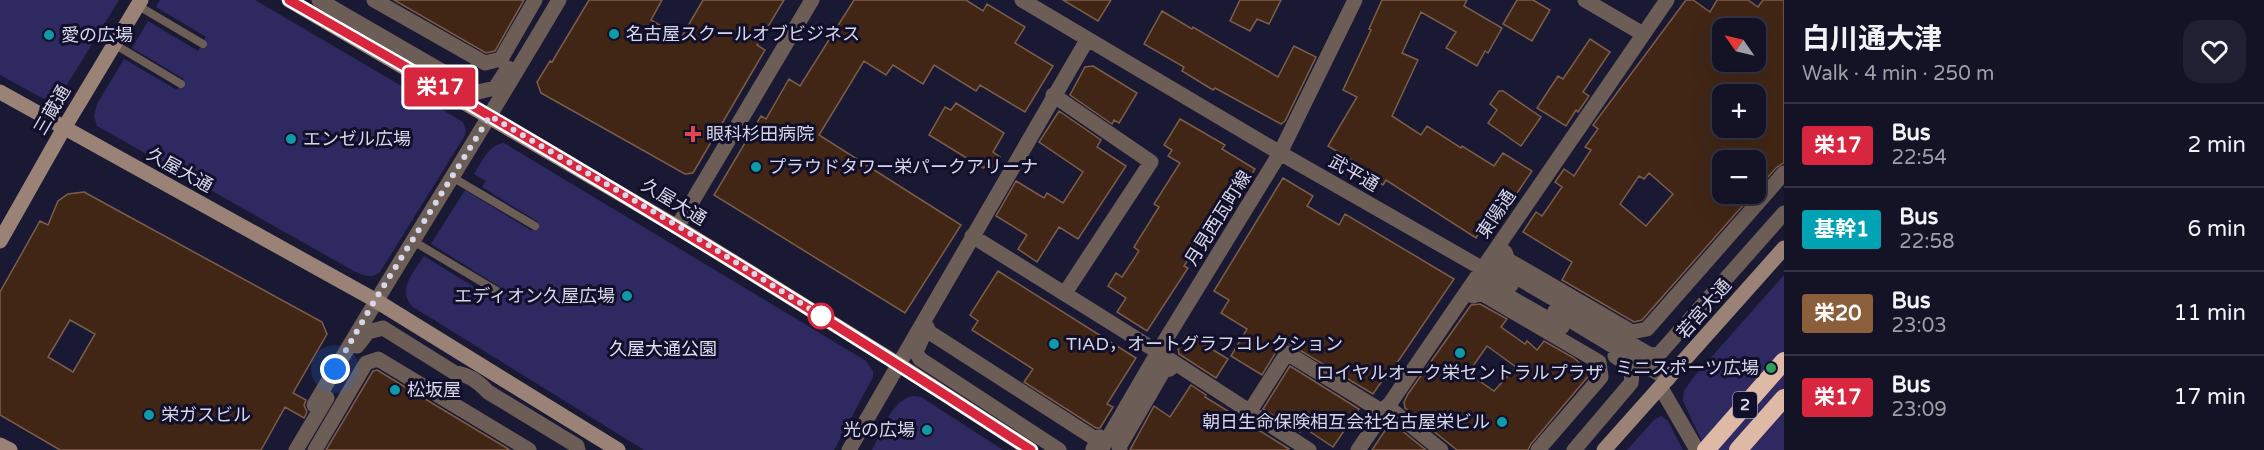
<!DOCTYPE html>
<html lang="en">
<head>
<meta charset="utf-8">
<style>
  body { margin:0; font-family:"Varela Round","Noto Sans JP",sans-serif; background:#212032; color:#f1f3f6; height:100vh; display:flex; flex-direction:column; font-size:22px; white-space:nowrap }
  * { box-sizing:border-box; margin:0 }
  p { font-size:20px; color:#9d9ea7 }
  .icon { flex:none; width:33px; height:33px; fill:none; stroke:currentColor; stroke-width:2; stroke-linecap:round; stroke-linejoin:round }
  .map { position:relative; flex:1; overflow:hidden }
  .side { display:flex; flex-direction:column; background:#141326; width:480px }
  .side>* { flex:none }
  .badge { padding:0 12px; border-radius:4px; font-size:21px; line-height:39px }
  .needle { width:39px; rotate:304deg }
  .fabs { position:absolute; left:1712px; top:18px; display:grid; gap:12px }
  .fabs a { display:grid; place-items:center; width:54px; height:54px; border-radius:12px; background:#141326; box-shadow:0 6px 24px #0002,0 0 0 2px #333243; font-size:30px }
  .you { position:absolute; width:30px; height:30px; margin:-15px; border:4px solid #fff; border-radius:50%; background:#1a73e8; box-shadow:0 0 0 9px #1a73e833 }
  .map>.badge { position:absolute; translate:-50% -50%; box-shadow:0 0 0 3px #fff }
  .round { display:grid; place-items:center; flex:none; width:63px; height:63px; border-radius:18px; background:#212032 }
  .headline { display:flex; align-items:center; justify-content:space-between; height:102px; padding:0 18px }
  h1 { font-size:28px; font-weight:700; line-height:45px }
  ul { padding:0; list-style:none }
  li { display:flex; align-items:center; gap:18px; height:84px; padding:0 18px; border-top:2px solid #333243 }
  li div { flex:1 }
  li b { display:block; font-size:22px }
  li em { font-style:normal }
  li .badge { min-width:66px; font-weight:700; text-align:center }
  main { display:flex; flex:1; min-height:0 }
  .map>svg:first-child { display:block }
</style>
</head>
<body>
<main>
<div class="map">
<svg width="1784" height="450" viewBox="0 0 1784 450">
  <rect width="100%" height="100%" fill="#1a1933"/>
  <path fill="#2e2a61" d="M0,0h119l-54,88 -9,8 -12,3 -44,-24z
    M160,0h95l208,122 3,9 -2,6 -84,135c-10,8 -17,3 -28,-2l-255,-144 -3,-10 3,-12 27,-45 53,31 7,-11 -52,-31 16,-27 50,30 8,-14 -50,-30z
    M504,143l362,218 7,10v6l-39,73h-190l-231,-143c-17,-17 1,-35 11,-51l68,42 8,-11 -69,-43 34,-54 67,41 6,-9 -56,-35 4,-6 -12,-7c8,-12 14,-29 30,-31z
    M1784,275v175h-78l-23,-49 1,-10 9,-13z
    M913,396l8,1 82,53h-131c10,-18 19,-50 41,-54z
    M1661,416l7,5 15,29h-56l27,-30z"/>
  <path fill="#412615" stroke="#7c5d4a" stroke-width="1.5" fill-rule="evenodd" d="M394,0h130l-29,51 -9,2z
    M589,0h73l-11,20 30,18 22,-38h81l-27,45 8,5 -72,123 -8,1 -144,-81 -4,-11 13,-21 2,1z
    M854,0h112l17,11 4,-7 38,23 -10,16 38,23 -28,46 -45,-27 -4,6 -42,-26 -11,19 -30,-19 -7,10 -22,-14 -45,74 142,90 -56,88 -191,-118 47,-79 5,3 23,-40 11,7z
    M1063,0h48l-13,21z
    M1240,0h41l-12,24 -12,-5 -7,12 -20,-10z
    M1382,0h85l-3,6 38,22 -14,25 -3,-2 -8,15 -31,-18 10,-16 -35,-20 -19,41 16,7 -26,56 29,19 6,-9 34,22 1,-2 32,20 9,-13 29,18 -30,44 -9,-6 -17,29 -90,-58 -3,5 -21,-13 3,-4 -37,-22 29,-49 -14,-7 28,-60 -2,-1z
    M1517,0h16l17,10 -18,31 -29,-17z
    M1686,0h7l17,12 7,-12h31l10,7 5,-7h21v163l-7,4 -22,24v-31h-33v34h31l-111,126 -8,2 -72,-42 10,-18 -49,-30 13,-20 6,4 20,-29 -7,-5 9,-13 10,7 17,-26 -6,-3 13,-18 -5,-4zM1722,28h33v34h-33zM1722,94h33v34h-33zM1649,173l24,21 -27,32 -26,-22 19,-28 5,3z
    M1162,11l30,18 1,-2 85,50 16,-31 22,11 -31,64 -4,3 -66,-36 -2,2 -31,-19 2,-4 -40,-23z
    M1590,39l20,13 -27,40 6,4 -11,16 -2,-2 -10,16 -29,-18 21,-32 5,3z
    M1093,66l44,27 -18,30 -5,-3 -2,4 -42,-29 15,-28z
    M1499,91h4l38,26 -20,29 -33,-23 9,-13 -7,-6z
    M956,103l48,30 -11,19 7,5 -9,14 -7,-4 -1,1 -54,-33 16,-28 6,3z
    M1059,111l42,29 -4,7 29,19 -48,73 -19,-12 -22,35 -19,-13 9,-14 -31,-19 20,-35 28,17 3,-5 16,10 20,-31 -44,-30z
    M1180,119l45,26 -3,4 33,20 -20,33 -8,-5 -43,69 4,2 -41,63 -30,-19 9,-14 -18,-12 8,-13 6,4 17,-26 -5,-4 25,-40 -5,-3 26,-41 -12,-7 4,-6 -8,-5z
    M1283,178l30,18 -6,10 32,19 6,-11 109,65 -68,100 -2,-1 -11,16 -85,-51 -9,4 -17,28 -31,-19 16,-27 -26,-16 8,-13 -15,-9z
    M84,192l238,130 5,12 -34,59 13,7 -2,5 3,7 -3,6 -19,-11 -24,43h-201l-60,-35v-123l40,-71 8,4 10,-24 10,-7zM70,320l25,14 -22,38 -25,-15z
    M998,271l138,87 -29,46 6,3 -13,21h-4l-72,-46 9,-13 -61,-39 6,-9 -8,-6z
    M1480,304l27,15 -6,8 24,17 2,-3 10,9 7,-9 30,17 17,15 -60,71 -3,6h-71l-52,-42 -1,-6 4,-8 63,-89zM1487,346l29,21 -22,24 -26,-18z
    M1187,334l41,25 -12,19 -37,-24 -1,-5z
    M1290,366l69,43 -26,38 -30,-20 -3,5 -37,-23z
    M377,370l133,80h-184l47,-79z
    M1191,385l15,10 -1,2 84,52 -1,1h-158l24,-44 16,11z
    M1395,425l31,25h-54l16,-24z"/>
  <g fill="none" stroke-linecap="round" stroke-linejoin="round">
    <path stroke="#6c5d56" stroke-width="8" d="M137,5l66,39
      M114,44l67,40
      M452,177l83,49
      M413,241l84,50"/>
    <path stroke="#6c5d56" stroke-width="15" d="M319,0l159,92 17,-4 13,-20
      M374,0l111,63 16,-4 34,-59
      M1022,0l258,153 231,132
      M1585,0l58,34
      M1053,95l98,67 -86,131
      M1784,173l-137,156 -15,3 -124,-72 -3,-8 -5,11 6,8 146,85 9,-4 123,-139
      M677,227l135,-227
      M972,236l186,116 151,98
      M1555,311l113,68
      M357,346l11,-14 15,-4 72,45c14,1 24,9 33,19l89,54 1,4
      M1661,388l36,62
      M314,405c80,-136 165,-269 245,-405
      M1387,406l54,44
      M1250,411l37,-58 96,59
      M296,450l31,-52
      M315,450l51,-87 12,-4 151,91
      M849,450l238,-410
      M1059,450l-139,-91 -4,-7 11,-25 2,5 165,106 6,-1 -7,12
      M1101,450l57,-98 122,-199 75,-153
      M1120,450l-1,-3 45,-77 6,-1 -5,-3 -8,5
      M1358,450l309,-450
      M1538,450l63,-73 -2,-15 -118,-69 -8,3c5,-7 7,-13 16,-11l73,42
      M1574,450l57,-67c3,-14 -6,-20 -16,-27"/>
    <path stroke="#9a8376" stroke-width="15" d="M289,0l388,227 221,137 133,86
      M0,92l375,208 243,150
      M0,241l64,-113 77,-128
      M0,445l10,5
      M1604,450l180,-202"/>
    <path stroke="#deb9a6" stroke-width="18" d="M1706,450l78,-89
      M1738,450l46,-52"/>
  </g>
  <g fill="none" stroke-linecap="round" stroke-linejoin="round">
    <g stroke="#fff" stroke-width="14">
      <path id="line" d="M289,0c252,143 499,292 742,450"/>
    </g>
    <use href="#line" stroke="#d7263d" stroke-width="9"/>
    <path stroke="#d6d7e9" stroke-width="6" stroke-dasharray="0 10.8" d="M335,369l40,-69 115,-184 188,110 143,90"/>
  </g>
  <g fill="#0f9aa8" stroke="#110f29" stroke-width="2">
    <circle cx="614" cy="34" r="6"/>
    <circle cx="49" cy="35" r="6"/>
    <circle cx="291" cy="139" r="6"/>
    <circle cx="756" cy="167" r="6"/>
    <circle cx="627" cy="296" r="6"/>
    <circle cx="1054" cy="344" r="6"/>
    <circle cx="1460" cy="353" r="6"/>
    <circle cx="395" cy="390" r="6"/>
    <circle cx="149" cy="415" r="6"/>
    <circle cx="1502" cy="422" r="6"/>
    <circle cx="927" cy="430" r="6"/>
  </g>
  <path fill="#e0444e" stroke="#110f29" stroke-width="2" d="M690 125h6v6h6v6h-6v6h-6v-6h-6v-6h6z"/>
  <circle fill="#fff" stroke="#d7263d" stroke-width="3" cx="821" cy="316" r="12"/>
  <circle fill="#2e9e5b" stroke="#110f29" stroke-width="2" cx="1771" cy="368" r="6"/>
  <g text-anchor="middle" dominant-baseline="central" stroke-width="6" stroke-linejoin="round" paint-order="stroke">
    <rect fill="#110f29" stroke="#9b9baf" stroke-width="1.5" x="1733" y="392" width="24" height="26" rx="4.5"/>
    <g font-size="16" font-weight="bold" fill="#d6d7e9">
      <text x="1745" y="405">2</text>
    </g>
    <g font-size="18" fill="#d6d7e9" stroke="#110f29" text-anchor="start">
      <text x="626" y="34">名古屋スクールオブビジネス</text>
      <text x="61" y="35">愛の広場</text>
      <text x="706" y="134">眼科杉田病院</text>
      <text x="303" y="139">エンゼル広場</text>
      <text x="768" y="167">プラウドタワー栄パークアリーナ</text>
      <text x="615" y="296" text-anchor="end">エディオン久屋広場</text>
      <text x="1066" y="344">TIAD，オートグラフコレクション</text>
      <text x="1759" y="368" text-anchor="end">ミニスポーツ広場</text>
      <text x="1460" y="373" text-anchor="middle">ロイヤルオーク栄セントラルプラザ</text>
      <text x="407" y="390">松坂屋</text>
      <text x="161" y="415">栄ガスビル</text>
      <text x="1490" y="422" text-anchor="end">朝日生命保険相互会社名古屋栄ビル</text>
      <text x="915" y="430" text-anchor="end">光の広場</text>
    </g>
    <g font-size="18" fill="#d6d7e9" stroke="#110f29">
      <text transform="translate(52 110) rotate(-60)">三蔵通</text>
      <text transform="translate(180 170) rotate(29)">久屋大通</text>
      <text transform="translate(1354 173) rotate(30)">武平通</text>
      <text transform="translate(674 202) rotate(31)">久屋大通</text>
      <text transform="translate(1496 214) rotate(-56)">東陽通</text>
      <text transform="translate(1218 218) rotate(-58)">月見西瓦町線</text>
      <text transform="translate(1704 309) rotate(-49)">若宮大通</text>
    </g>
    <g font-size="18" fill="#dedff5" stroke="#110f29">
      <text x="663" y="349">久屋大通公園</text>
    </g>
  </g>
</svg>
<div class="fabs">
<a><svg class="needle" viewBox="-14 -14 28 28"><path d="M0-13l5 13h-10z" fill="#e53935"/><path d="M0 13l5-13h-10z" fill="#9d9ea7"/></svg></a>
<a>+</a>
<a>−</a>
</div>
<div class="you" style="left:335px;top:369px"></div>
<b class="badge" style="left:440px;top:87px;background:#d7263d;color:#fff">栄17</b>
</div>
<section class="side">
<div class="headline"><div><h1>白川通大津</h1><p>Walk · 4 min · 250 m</p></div><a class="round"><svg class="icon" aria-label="heart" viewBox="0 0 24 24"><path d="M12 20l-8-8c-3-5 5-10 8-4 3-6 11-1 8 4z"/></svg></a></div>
<ul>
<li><span class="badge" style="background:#d7263d;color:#fff">栄17</span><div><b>Bus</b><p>22:54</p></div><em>2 min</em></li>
<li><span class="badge" style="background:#00a3b4;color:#fff">基幹1</span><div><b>Bus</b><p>22:58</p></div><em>6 min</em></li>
<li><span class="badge" style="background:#8b5e3c;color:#fff">栄20</span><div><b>Bus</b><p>23:03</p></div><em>11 min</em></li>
<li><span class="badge" style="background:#d7263d;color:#fff">栄17</span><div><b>Bus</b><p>23:09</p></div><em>17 min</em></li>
</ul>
</section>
</main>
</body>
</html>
